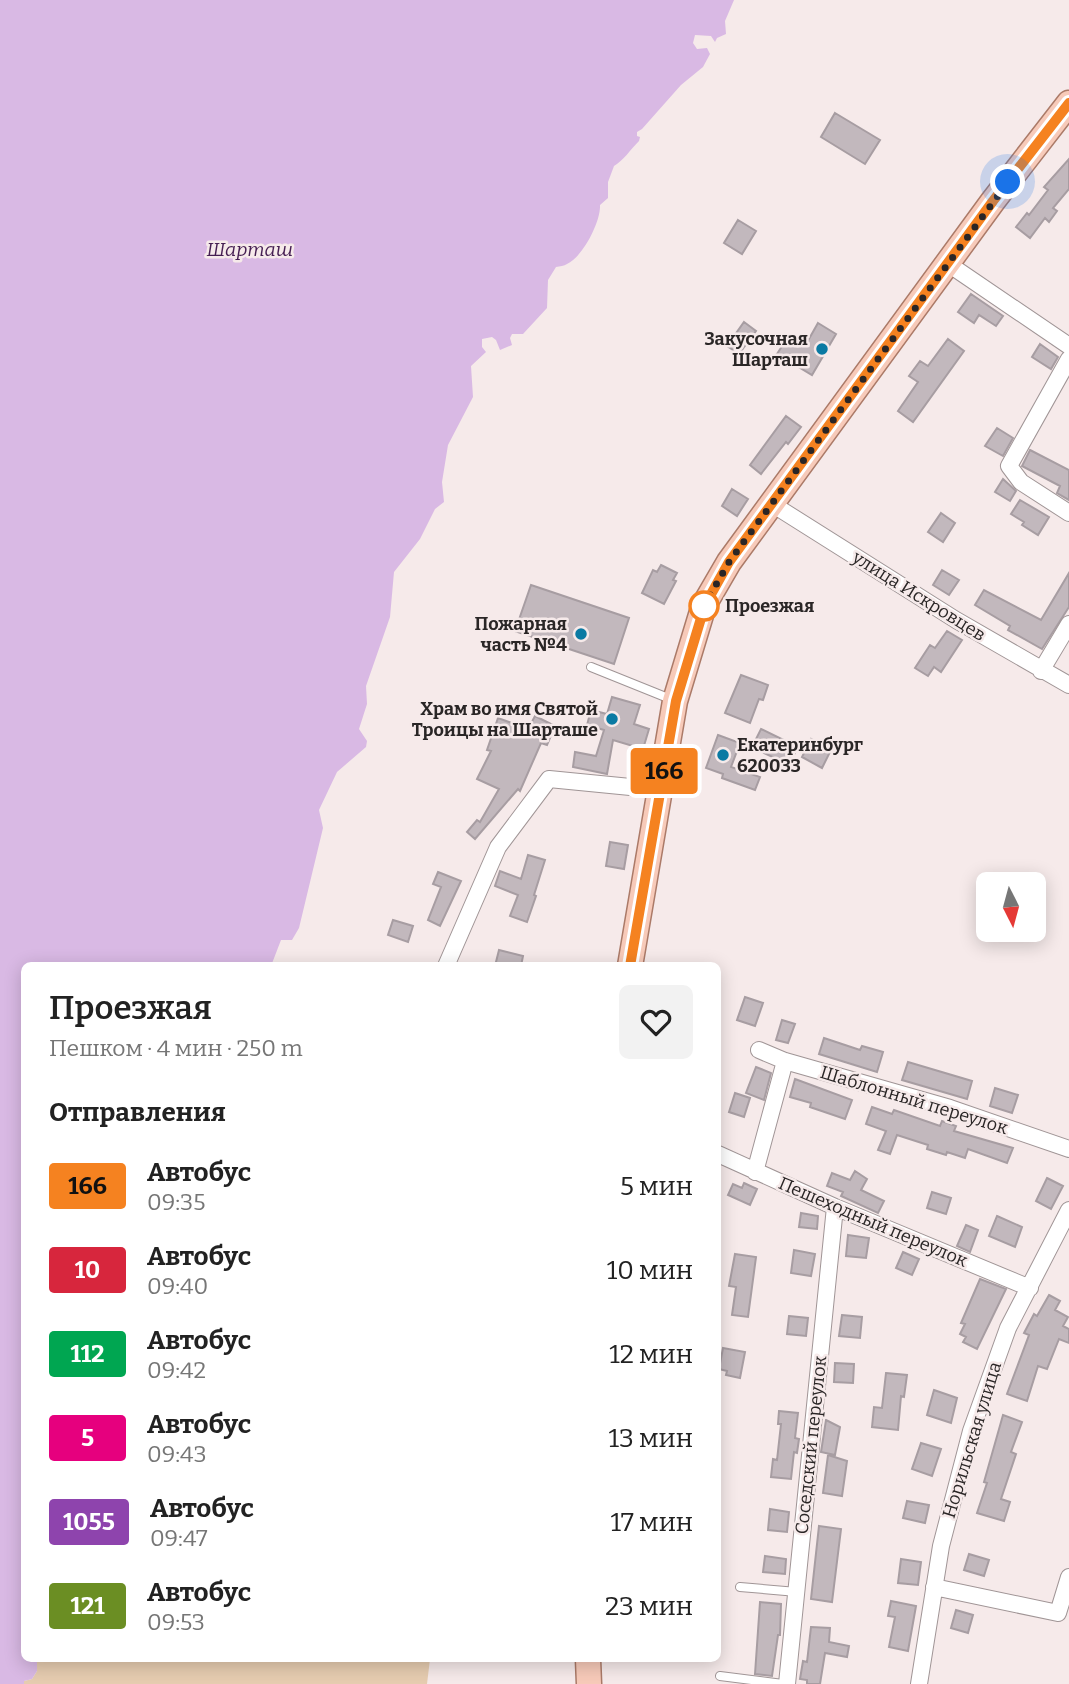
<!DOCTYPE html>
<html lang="ru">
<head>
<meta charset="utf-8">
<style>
  body { margin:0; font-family:Bitter,serif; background:#f2f2f2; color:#222; height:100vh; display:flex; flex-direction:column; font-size:26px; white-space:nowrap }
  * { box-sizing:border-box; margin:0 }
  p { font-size:23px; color:#767676 }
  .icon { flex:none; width:38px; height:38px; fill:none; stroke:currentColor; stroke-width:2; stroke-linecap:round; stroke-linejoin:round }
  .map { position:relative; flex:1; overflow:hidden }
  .details { position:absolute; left:21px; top:962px; width:700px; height:700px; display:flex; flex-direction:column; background:#fff; border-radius:10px; box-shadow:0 4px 18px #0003 }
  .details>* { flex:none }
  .badge { padding:0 14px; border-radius:5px; font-size:24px; line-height:46px }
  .needle { width:46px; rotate:174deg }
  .controls { position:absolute; left:976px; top:872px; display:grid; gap:14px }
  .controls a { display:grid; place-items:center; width:70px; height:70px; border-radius:10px; background:#fff; box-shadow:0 4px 18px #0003; font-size:35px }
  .you { position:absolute; width:35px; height:35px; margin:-18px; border:5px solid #fff; border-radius:50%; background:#1a73e8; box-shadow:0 0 0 10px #1a73e833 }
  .map>.badge { position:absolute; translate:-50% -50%; box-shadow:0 0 0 4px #fff }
  h2 { padding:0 28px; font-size:26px; line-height:63px }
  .round { display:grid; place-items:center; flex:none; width:74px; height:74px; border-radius:10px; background:#f2f2f2 }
  .head { display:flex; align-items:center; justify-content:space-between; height:119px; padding:0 28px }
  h1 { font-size:33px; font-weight:600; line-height:52px }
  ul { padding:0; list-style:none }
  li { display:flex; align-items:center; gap:21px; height:84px; padding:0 28px }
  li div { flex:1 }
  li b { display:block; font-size:26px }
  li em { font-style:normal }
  li .badge { min-width:77px; font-weight:700; text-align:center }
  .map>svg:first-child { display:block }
</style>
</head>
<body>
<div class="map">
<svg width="1069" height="1684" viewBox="0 0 1069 1684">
  <rect width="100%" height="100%" fill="#f6eaea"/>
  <path fill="#e6ccb0" d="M37,1659h393l-3,25h-403v-3l8,-2 5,-8z"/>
  <path fill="#d9b9e4" d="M0,0h734l-9,21 1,13 -9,4 -2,4 -4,-6 -16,-1 -2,8 4,6 10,-1 3,6 -7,13 -22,18 -39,44 -5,3v4l3,1 -1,4c-8,8 -16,20 -25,25l-6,16v16l-8,7c1,16 -17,52 -33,59 -3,2 -7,2 -11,3l-8,13 -1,28 -24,26h-11l-2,4 2,7 -12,5 -4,-10 -4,-3 -10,2v8l4,5 -15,14 2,31 -25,48 -6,37 2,20 -9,7 -15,30 -26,33 -4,45 -24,69 1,18 -8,25 8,12 -1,6 -29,25 -18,38 4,18 -24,100 -7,12h-11l-10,26h-247v693h13v12l-5,8 -8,2v3h-24z"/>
  <path fill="#c2b8bd" stroke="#a79da2" stroke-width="2" d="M835,113l45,27 -15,24 -44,-27z
    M1069,159v30l-16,19 4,3 -8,11 -4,-4 -15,20 -14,-11 11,-14 2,2 19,-25 -4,-3z
    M738,220l18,11 -14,23 -18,-11z
    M971,294l32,22 -7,10 -17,-11 -5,8 -16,-11z
    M744,322l12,9 -17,23 -12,-8z
    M818,323l18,11 -24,41 -35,-21 11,-17 17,9z
    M948,339l16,12 -51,71 -15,-11 20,-29 -9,-6 11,-15 8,5z
    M1040,344l18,13 -7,12 -19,-12z
    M786,416l15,11 -13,17 -2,-2 -25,32 -11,-9z
    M997,428l16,10 -10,18 -18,-10z
    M1030,450l39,20v30l-12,-7 3,-7 -38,-20z
    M1003,479l13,12 -6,10 -15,-9z
    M732,489l16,10 -11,17 -15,-10z
    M1020,500l29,17 -11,18 -16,-10 2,-3 -13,-8z
    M941,513l14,10 -12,19 -15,-10z
    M661,565l16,8 -4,7 3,1 -12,23 -22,-11 11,-23 4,2z
    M942,570l17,10 -10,15 -16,-10z
    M1069,573v34l-27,42 -34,-19 2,-4 -35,-21 9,-15 57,30z
    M531,585l98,33 -15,46 -99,-33z
    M947,631l15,9 -21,32 -7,-5 -6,9 -13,-8 15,-23 5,3z
    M741,675l27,10 -5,15 -4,-1 -9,24 -25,-10z
    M612,697l28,8 -6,19 15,5 -6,20 -30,-9 -6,34 -34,-7 2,-15 21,4 8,-26 -17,-5 4,-15 16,4z
    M535,716l20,10 -8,19 -6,-2 -21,48 -2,-2 -43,50 -8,-7 10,-12 3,2 19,-33 -22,-10 14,-28 -4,-1 11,-32 30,11z
    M761,729l37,18 -12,23 -11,-6 2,-5 -13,-6 3,-6 -12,-6z
    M718,735l22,8 -9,24 29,10 -5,13 -33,-12 1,-4 -17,-6z
    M811,739l20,11 -9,18 -20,-11z
    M610,842l18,3 -4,24 -18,-3z
    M528,855l17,5 -11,35 2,1 -9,26 -17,-6 8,-21 -23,-9 5,-15 21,8z
    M438,872l23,9 -21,45 -12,-6 13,-33 -8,-3z
    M393,920l20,6 -5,16 -20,-7z
    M499,950l24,6 -2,10h-26z
    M745,997l18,6 -8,23 -18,-6z
    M782,1020l13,4 -7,19 -12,-3z
    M824,1038l36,12 2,-4 21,6 -6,20 -58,-18z
    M908,1062l64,19 -5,18 -65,-19z
    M756,1067l15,6 -7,27 -18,-7z
    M795,1079l57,21 -7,19 -35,-12 1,-4 -21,-6z
    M995,1088l23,7 -6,18 -22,-7z
    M735,1093l15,5 -6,19 -15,-5z
    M872,1107l20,7 2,-4 46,16 2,-5 14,5 -2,5 59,17 -6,15 -39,-14 -3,9 -18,-6 -1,3 -19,-6 1,-4 -31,-10 -7,19 -12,-4 8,-19 -20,-7z
    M855,1171l12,8 -6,11 23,11 -6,12 -37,-17 2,-4 -16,-6 5,-13 18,7z
    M1047,1178l16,8 -12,23 -15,-8z
    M744,1183l13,6 -7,16 -22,-10 5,-11 9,4z
    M932,1192l19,6 -5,16 -19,-6z
    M801,1213l17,3 -1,13 -18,-2z
    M997,1216l25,11 -7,20 -26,-11z
    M966,1225l12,5 -8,22 -13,-6z
    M848,1235l21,3 -3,20 -20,-2z
    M794,1250l21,4 -4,22 -20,-3z
    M903,1252l16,7 -7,16 -16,-7z
    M735,1254l21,3 -8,60 -16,-2 4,-28 -7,-1z
    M980,1279l26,10 -29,60 -14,-7 3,-5 -6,-3 5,-10 -4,-1z
    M1049,1295l11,6 -5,9 13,7 -5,9 6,3v14l-10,-4 -12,30 -9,-3 -11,35 -20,-7 22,-59 -5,-2 10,-19 3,2z
    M842,1315l20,2 -2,21 -21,-2z
    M789,1316l19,2 -2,18 -19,-2z
    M723,1348l22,4 -5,26 -14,-3 1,-4 -8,-2z
    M835,1363l19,1 -1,19 -19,-1z
    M886,1373l21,2 -3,22 -3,-1 -3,34 -26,-3 2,-20 8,1z
    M934,1390l23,8 -6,25 -24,-8z
    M779,1411l19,2 -3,25 4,1 -2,14 -3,-1 -3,27 -20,-2 2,-18 4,1 4,-36h-3z
    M1003,1415l19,7 -11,30 5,2 -15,45 9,3 -6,19 -27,-8 10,-30 -3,-1z
    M826,1420l14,7 -5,28 -14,-3z
    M921,1443l20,6 -9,27 -20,-7z
    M828,1455l19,6 -5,35 -19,-3z
    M907,1501l22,4 -4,18 -22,-5z
    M770,1509l19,3 -2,20 -19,-2z
    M819,1526l22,3 -9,73 -21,-3z
    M969,1554l20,6 -5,16 -20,-6z
    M765,1556l21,3 -1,15 -22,-2z
    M901,1559l20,3 -3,23 -20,-2z
    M891,1601l25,5 -8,45 -19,-4 6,-30 -7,-1z
    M760,1602l21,2 -1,31h-2l-6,41 -17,-2z
    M956,1610l17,5 -5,18 -17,-5z
    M811,1627l19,1 -1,14 20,4 -2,11 -22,-4 -5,31h-13v-4l-7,-1 3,-18 4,1z"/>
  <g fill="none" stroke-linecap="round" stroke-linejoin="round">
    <g stroke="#a09596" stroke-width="10">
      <path id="lane" d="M591,667l82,33
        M740,1587l57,5
        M720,1676l63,8"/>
    </g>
    <g stroke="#a09596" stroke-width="18">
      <path id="street" d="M947,263l122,83
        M1069,359l-60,107 12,16 48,31
        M772,504l184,116 113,65
        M1041,671l28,-47
        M446,966l52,-119 51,-68 112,11
        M759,1050l26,11 165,47 119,41
        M718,1154l117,53 195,81
        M755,1172l30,-111
        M934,1587l124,26 11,-36
        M787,1684l48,-477
        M919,1684l22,-138 30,-115 37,-103 61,-118"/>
    </g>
    <g stroke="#ab7a68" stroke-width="27">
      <path id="primary" d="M630,966l45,-265 29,-96 25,-43 264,-361 76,-98
        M588,1659l1,25"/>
    </g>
    <use href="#lane" stroke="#fff" stroke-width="8"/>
    <use href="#street" stroke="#fff" stroke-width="16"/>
    <use href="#primary" stroke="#f7cab9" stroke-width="24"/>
  </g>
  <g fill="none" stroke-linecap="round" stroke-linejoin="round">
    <g stroke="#fff" stroke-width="16">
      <path id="line" d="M630,966l46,-265 29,-96 24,-43 264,-361 76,-98"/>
    </g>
    <use href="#line" stroke="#f58220" stroke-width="10"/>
    <path stroke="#2a2626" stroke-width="7" stroke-dasharray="0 12.6" d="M704,606l25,-44 279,-380"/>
  </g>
  <g fill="#0a7aa3" stroke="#f6eaea" stroke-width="2.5">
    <circle cx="822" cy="349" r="7"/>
    <circle cx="581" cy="634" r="7"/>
    <circle cx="612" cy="719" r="7"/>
    <circle cx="723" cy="755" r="7"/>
  </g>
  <circle fill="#fff" stroke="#f58220" stroke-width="3.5" cx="704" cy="606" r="14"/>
  <g text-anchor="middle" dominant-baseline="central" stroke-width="5" stroke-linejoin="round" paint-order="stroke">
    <g font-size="18" font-weight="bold" fill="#2a2626" stroke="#f6eaea" text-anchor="end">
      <text x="808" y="339">Закусочная<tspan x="808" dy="21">Шарташ</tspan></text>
      <text x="567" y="624">Пожарная<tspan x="567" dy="21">часть №4</tspan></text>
      <text x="598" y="709">Храм во имя Святой<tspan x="598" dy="21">Троицы на Шарташе</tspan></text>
      <text x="737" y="745" text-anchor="start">Екатеринбург<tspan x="737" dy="21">620033</tspan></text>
    </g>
    <g font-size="18" fill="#2a2626" stroke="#f6eaea">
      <text transform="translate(919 596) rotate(32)">улица Искровцев</text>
      <text transform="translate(914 1100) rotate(17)">Шаблонный переулок</text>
      <text transform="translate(873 1222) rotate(23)">Пешеходный переулок</text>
      <text transform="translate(972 1440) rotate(-73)">Норильская улица</text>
      <text transform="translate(811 1445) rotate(-84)">Соседский переулок</text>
    </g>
    <g font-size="18" font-weight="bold" fill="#2a2626" stroke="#f6eaea" text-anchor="start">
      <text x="725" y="606">Проезжая</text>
    </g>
    <g font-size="19" font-style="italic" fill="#451e52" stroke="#f6eaea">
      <text x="250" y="249">Шарташ</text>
    </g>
  </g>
</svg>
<div class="controls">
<a><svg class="needle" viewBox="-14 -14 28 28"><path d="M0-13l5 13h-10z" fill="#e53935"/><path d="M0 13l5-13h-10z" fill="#767676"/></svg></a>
</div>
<div class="you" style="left:1008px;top:182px"></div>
<b class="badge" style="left:664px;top:771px;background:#f58220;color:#111">166</b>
<section class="details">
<div class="head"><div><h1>Проезжая</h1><p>Пешком · 4 мин · 250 m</p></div><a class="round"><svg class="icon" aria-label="heart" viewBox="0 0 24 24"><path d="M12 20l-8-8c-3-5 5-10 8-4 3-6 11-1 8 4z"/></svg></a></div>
<h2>Отправления</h2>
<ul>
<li><span class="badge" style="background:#f58220;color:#111">166</span><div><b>Автобус</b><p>09:35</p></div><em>5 мин</em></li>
<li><span class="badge" style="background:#d7263d;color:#fff">10</span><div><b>Автобус</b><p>09:40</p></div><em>10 мин</em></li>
<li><span class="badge" style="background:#00a651;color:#fff">112</span><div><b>Автобус</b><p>09:42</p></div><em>12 мин</em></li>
<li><span class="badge" style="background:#e6007e;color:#fff">5</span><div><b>Автобус</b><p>09:43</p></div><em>13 мин</em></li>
<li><span class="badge" style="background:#8e44ad;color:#fff">1055</span><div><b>Автобус</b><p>09:47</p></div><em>17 мин</em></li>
<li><span class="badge" style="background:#6b8e23;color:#fff">121</span><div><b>Автобус</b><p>09:53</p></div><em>23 мин</em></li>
</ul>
</section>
</div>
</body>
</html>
